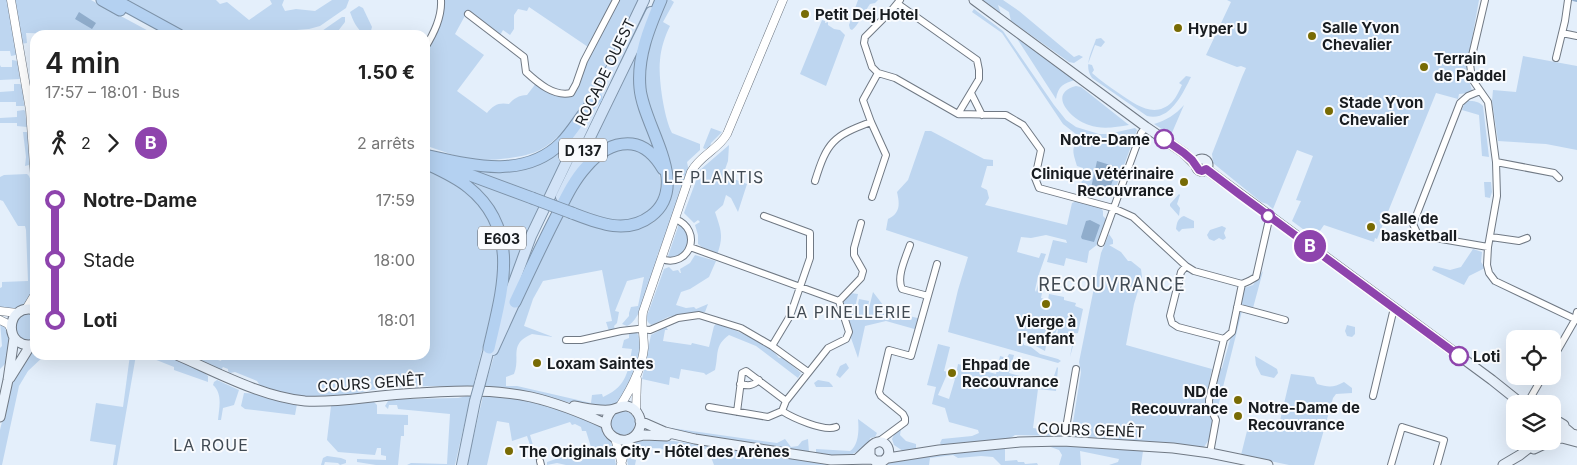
<!DOCTYPE html>
<html lang="fr">
<head>
<meta charset="utf-8">
<style>
  body { margin:0; font-family:Inter,sans-serif; background:#f6f6f6; color:#222; height:100vh; display:flex; flex-direction:column; font-size:19px; white-space:nowrap }
  * { box-sizing:border-box; margin:0 }
  p { font-size:16px; color:#767676 }
  .icon { flex:none; width:28px; height:28px; fill:none; stroke:currentColor; stroke-width:2; stroke-linecap:round; stroke-linejoin:round }
  .map { position:relative; flex:1; overflow:hidden }
  .details { position:absolute; left:30px; top:30px; width:400px; height:330px; display:flex; flex-direction:column; background:#fff; border-radius:15px; box-shadow:0 5px 20px #0002 }
  .details>* { flex:none }
  .badge { padding:0 10px; border-radius:16px; font-size:18px; line-height:32px }
  .fabs { position:absolute; left:1506px; top:330px; display:grid; gap:10px }
  .fabs a { display:grid; place-items:center; width:55px; height:55px; border-radius:10px; background:#fff; box-shadow:0 5px 20px #0002; font-size:25px }
  .map>.badge { position:absolute; translate:-50% -50%; box-shadow:0 0 0 2px #fff }
  .legs { display:flex; align-items:center; gap:8px; height:55px; padding:0 15px; font-size:16px }
  .legs p { margin-inline-start:auto }
  .summary { display:flex; align-items:center; justify-content:space-between; height:85px; padding:0 15px }
  h1 { font-size:28px; font-weight:600; line-height:38px }
  ul { padding:0 15px; list-style:none }
  li { display:flex; align-items:center; gap:18px; height:60px; font-size:19px }
  li i { display:grid; place-items:center; width:8px; height:100%; margin:0 6px; background:currentColor }
  li i::after { content:''; width:12px; height:12px; margin:-6px; border:4px solid; border-radius:50%; background:#fff }
  li p { margin-inline-start:auto }
  li:first-child i { background:linear-gradient(#0000 50%,currentColor 0) }
  li:last-child i { background:linear-gradient(currentColor 50%,#0000 0) }
  .map>svg:first-child { display:block }
</style>
</head>
<body>
<div class="map">
<svg width="1577" height="465" viewBox="0 0 1577 465">
  <rect width="100%" height="100%" fill="#e4effb"/>
  <path fill="#bed6f0" fill-rule="evenodd" d="M0,0h7l10,53 -1,2 -5,1 -1,-5h-10z
    M14,0h77l65,35h-45v-3h-5v3l-80,-2 1,10 -6,1z
    M127,0h89l4,4 7,-2 22,18 23,-16 -2,-4h14l-2,5 3,6 11,-2 19,2 17,-11h17l-3,8 -26,18 -11,3 -37,3 -6,3h-76z
    M444,0h196l-19,37 -6,2 -2,6 3,2c-15,33 -44,86 -76,103 -15,8 -54,12 -71,9 -15,-3 -30,-9 -44,-14v-95c9,-14 20,-33 19,-50zM529,7l62,42 -20,44 -17,-2 -17,-9 -10,13c-8,0 -14,4 -18,9 -10,-2 -16,1 -22,9l-30,-22 27,-36 -29,-21 12,-22 32,25 4,-7 7,5 4,-6v-14l4,-6 9,2z
    M663,0h8l3,2 -11,20 7,4c-5,10 -9,22 -10,34 -2,17 4,58 12,73l28,11v6l-13,12 2,10 -25,71 -2,1 -5,12 2,1c-5,15 -18,65 -32,69l-5,-2 7,-8v-3l2,-6 7,-1 6,-29 -17,4 -12,30 4,1 -2,11 -3,3 1,4 -6,1 -3,-9 6,-1 -10,-51 -59,11 -10,18 -9,27 29,11 -21,-3c-24,10 -11,23 -18,40l-8,3v9h11l74,17 1,-8 10,-1 1,3 2,-1c22,-10 23,-25 27,-47l-10,-1 2,-8 5,-2v-6l8,1c7,11 3,26 -1,37 -4,10 -9,27 -19,34 -14,9 -78,-9 -98,-12 -12,-2 -23,-2 -35,-3l10,-33 67,-140 42,13 21,3 15,-3 15,-7 8,-8 7,-11 3,-12 -20,-67 -11,-57z
    M858,0h20l-3,3 -5,1c-5,7 -13,23 -18,26l-2,-1 -1,-4z
    M981,0h22l16,11 55,46 5,-2 4,2 -9,6 -5,-1 -58,-41 -2,-9 -11,-7 3,9 -5,-2z
    M1227,0h252l-13,72 6,18 -2,3 -11,1 -1,5 -22,-6 -59,146 -2,-1 -1,4 -50,-17 -9,13 -23,-17 9,-20 -5,-1 17,-44 -16,-6 -24,59 -6,-5 -6,-2 -48,-39 -1,-9 30,-77 4,-9 -5,-2 -4,1 -31,-12 25,-53z
    M359,6l4,2 9,19 -2,7 -5,1c-8,-6 -12,-14 -15,-23z
    M974,9l29,22 51,74 12,15 10,7 23,7h9l27,-6 2,2 -25,68c-7,-1 -13,-1 -21,-3 -4,-1 -5,-4 -10,-6l2,-21 -6,-2c-4,-14 -7,-18 4,-28l-18,-14 -61,-91 -30,-21z
    M342,17h3v5l-10,13h-16v-2z
    M822,20l3,1v2l3,-1v3l6,4 6,1 5,5 -19,51 -26,-12z
    M1016,37l59,43c-11,3 -17,6 -19,19z
    M1101,38l4,4 -4,5 -6,-2 -7,19 4,1 2,5 -2,3c9,8 18,14 28,21 16,11 35,25 52,8 4,-4 7,-11 10,-17l-3,-2 7,-7 5,1c-8,16 -21,45 -44,39l-55,-38c-9,-12 0,-27 4,-39z
    M640,41l-3,21 24,97 -31,-18 -58,36z
    M1523,56l54,10v84l-31,-6 -48,-3 -6,-40 1,-11 23,2z
    M12,60l6,1 2,18 -20,1v-15l1,2h11z
    M14,84h6l3,1 1,21h-8v-4h-16v-10l14,-1z
    M28,84h7v38l-2,-2z
    M1076,86l5,1 48,38c-13,2 -27,5 -40,0 -17,-5 -43,-31 -13,-39z
    M1468,101c6,0 10,0 15,5l6,51 -7,-1 -3,-41 -17,-5 2,-6z
    M1184,105l-13,30 -17,-11c13,-4 21,-9 30,-19z
    M24,110l1,1 2,16 -10,-1v-3h-17v-5l17,-1v-6z
    M581,121l-37,76 -86,-31h66z
    M711,128l11,4 -11,11 -1,4 -5,2 -2,-1z
    M925,131h6l53,28 9,1v6h-6l-6,21 6,3 2,8 -4,7 82,20 5,-22 5,-2 23,6 3,4v5l5,5 -10,23 -9,7 -2,12 -21,-5 -2,8 -17,-4 6,-22 14,3 -1,-3 -20,-5 -15,3 -10,-1 -4,15 22,6 2,-5 5,1 -8,23 -3,13 1,2 4,-15 -2,14 4,2 -1,5 7,2 1,-6 15,3v3l12,3 -1,3 8,3 -5,24 -7,1 5,1 -6,22 3,-17 -16,-4 1,-6 -1,-1 -3,7 -6,-1 -3,16 -24,-13 3,7 7,2 9,7 18,5 3,2 -3,2 -110,-31 10,-42 10,-33 -82,-27 2,-11c12,-6 12,-14 9,-27l11,-12z
    M23,132h5l3,30 -2,3 -4,1 1,-9z
    M729,145l-1,16 -5,14 24,9 -9,28 -7,-14 -5,-3 -3,10 -8,7c6,18 9,24 2,43l-5,-2v-2l-10,-4 -4,-3v-9l-3,-10 5,-3 -2,-2 -4,3 -10,-10 16,-43z
    M631,148c5,2 12,5 17,9 23,19 13,57 -16,63 -21,5 -46,-8 -67,-15l19,-31 25,-23z
    M425,168l29,13 34,33 11,32 -1,39 -25,102c-24,-1 -100,-3 -118,8l-53,2 -30,-6 -11,-4 -4,-6 -22,-9 -5,1 -2,-2v-2l-5,-2 -2,3 -35,-15h17l18,6 2,-6h202z
    M27,174l2,2 2,5 2,112c-11,15 -15,18 -33,15v-20l2,-1v-5l26,-1 -2,-51 -1,-4h-7l-15,-25 -3,-1v-23l4,-2z
    M458,175l82,31 -36,91 -3,-72z
    M1484,182h7l1,10 -2,6 -5,-1z
    M1179,194l1,1 -3,9 3,4 -1,8 -9,-10v-2z
    M1184,216l10,5v7l-12,1 -3,3 -3,-3c1,-7 2,-11 8,-13z
    M679,224l8,6 2,15 -6,10 -16,4z
    M1222,226l4,2 -2,5 2,5 -3,2 -4,-2 -5,3 -5,-2 -2,-4 3,-5z
    M1109,234l4,6v4l-4,1 12,7 7,9h3l10,8 1,8 -8,27 -8,41 86,24 -7,34 8,15 -3,20 -6,9h-4l-1,1 -128,-13 10,-63 -2,-10 22,-109z
    M1473,249l9,3 -1,10 4,6 -16,8 -5,9 -32,-15 2,-4 16,4 11,-3z
    M695,255l21,6 -7,16 -19,12 -9,3 -5,13 10,3 8,-1 2,2 12,-5 -3,8 -17,1 -20,4 -16,8c-5,-2 -5,-5 -5,-9l17,-47 5,-2 4,4 5,-1 2,3h1l-1,-4 10,-6z
    M1263,271l-10,37 -11,-3 -2,-3 4,-14 9,-3z
    M873,292l14,18 34,9 -3,11 -32,-9 -21,5 -7,32 -7,-20 -8,-36 7,-9 8,1 -5,23 13,3z
    M859,299l10,2 -3,16 -10,-2z
    M1240,310l2,1 -24,96 -5,-1 -1,-5 6,-31 4,-2 16,-56z
    M25,313h10v28c-12,2 -24,-7 -19,-20 1,-4 6,-6 9,-8z
    M0,321c11,9 14,26 8,39 -2,3 -6,7 -8,9v-21l2,-2z
    M716,324c17,4 53,20 63,34h4l18,15 -3,5 -42,-32 -27,-11c-15,11 -10,19 -14,35l-9,5 -2,-2 -23,-4 -2,10 -9,-2 -1,8 -27,-6 9,-44 15,-8 2,3h-3l-2,11 28,4 1,-2 17,4 5,-21z
    M1347,325l8,2v7l-3,3 -5,-1 -2,-5z
    M938,344l12,3 -6,24 4,1 -10,23 11,4 6,-20 -3,-1 1,-4h3l2,-10 38,10 4,-18 7,2 2,-4 5,1 -5,18 42,12 6,-18 1,1 -2,23 -18,-2 -5,39 26,4 -1,4 -43,-1c-9,9 -57,11 -72,12l-3,-4 2,-4 30,-3 7,-3 -1,-3 -29,-8 -4,-14 -13,-4 4,-17 -9,-2z
    M35,346v9h10l-17,16 -9,15 -17,79h-2v-35l9,-37 8,-20z
    M130,355h6l-19,110h-4l3,-20 -26,-4 6,-38 27,4z
    M139,355h28l29,11 12,10v6l-34,-12v-3l-25,-10z
    M1255,356l22,13 1,4 -4,5 -13,-3 -5,-10z
    M846,363l3,5 -9,10 -4,-3 4,-9z
    M1291,374l23,3 3,7c11,3 16,4 27,-2l8,6v5l-16,1 -3,4 -19,67h-25l-48,-10 7,-28 7,2 1,-5 22,5z
    M217,380l22,10 -5,15 -11,3 -2,12h-3c1,-12 5,-26 -5,-35l1,-3z
    M818,380l11,2 3,3 1,2h-17l-2,-4z
    M244,393l15,1 38,10 -2,11 -50,-6 -4,-3z
    M471,395l-16,70h-48l4,-2 36,1 3,-50 -52,-5 -1,-4h-8l-1,4 -3,-3 3,-5 12,-2 58,-1z
    M496,395l38,6 65,22 12,17 5,25h-50l-9,-2 -10,2v-3l44,-15 -5,-16h-4l-1,-4 -6,-3 -3,1 -2,-3 -40,13 7,24 -2,1 -8,-24 -15,5 -3,-18 -12,-2 -10,44h-20l16,-69z
    M374,402l3,3v9l31,1v10h-4v11h-3l-3,29h-22l-19,-3v-3l29,1v-4l-5,-1v-7h-4l-2,7 -37,-3 -11,-12 4,-34z
    M611 423a12 12 0 1 1 24 0a12 12 0 1 1-24 0Z
    M858,419l19,14 -2,4 -5,1 -1,7 -20,11 -10,1 -23,-4v-4l34,2c9,-6 9,-22 8,-32z
    M671,428l106,15 8,-4 6,8 7,-1 4,-5 6,-2 1,13 -134,-20 -6,-2z
    M901,429l-1,6 6,6 10,3v5l-13,2 -9,-6 -2,-6 4,-8z
    M642,441h32l159,24h-119l-6,-16 -33,-2 -2,4 -7,-2v2l-6,-3h-11v5l-5,-3 -6,1 2,5 -4,-1 -4,4 4,1 -1,5h-7c-3,-12 0,-23 14,-24z
    M1049,444l94,7 -2,14h-32l9,-3 1,-3 -39,-8 1,14h-22l3,-10 -3,-5 -11,-4z
    M1005,448v13l12,-1 1,2h6l1,2 12,-1 1,2h-37l-8,-8 -12,-1 -23,2 -5,-3 -23,3 -1,7h-42l2,-4 4,-2z
    M327,456l14,2 5,2v3l-6,2 -2,-2 -13,-1 -1,3h-3l2,-7z"/>
  <path fill="#90adcc" d="M79,12l17,11 -4,6 -17,-10z
    M1097,161l20,6 -8,25 -18,-4z
    M1090,220l10,5 -6,17 -12,-3 -1,-2 5,-16z"/>
  <g fill="none" stroke-linecap="round" stroke-linejoin="round">
    <path stroke="#90adcc" stroke-width="2" d="M1573,0l4,1"/>
    <g stroke="#707984" stroke-width="8">
      <path id="minor" d="M900,0l-9,11 -26,26 -1,6 8,24 6,6 17,5 63,36 48,1 17,10 18,25 -6,28 4,10 74,20 20,9 53,49 8,5 48,13
        M1485,0l-15,64 2,15 16,23 8,60 1,34 -9,51 -1,18 2,8 6,8 82,39
        M898,4l79,56 2,10v9l-21,35
        M468,14l56,43 2,15c12,11 28,25 45,21l5,-9 8,-23 32,-61
        M1562,33l15,3
        M425,48c9,-15 17,-31 16,-48
        M1556,58l9,-37 3,-21
        M1480,91l-12,5 -8,7 -47,121 5,11 70,12
        M971,93l11,22
        M1496,162l58,11 5,5
        M815,181c12,-39 18,-45 56,-59
        M872,197l14,-42 -15,-33 -8,-22 15,-27
        M764,216l46,17v25l-20,58 -18,30
        M1491,237l28,4 8,-3
        M1101,243l40,-110 5,-6
        M910,245c-4,12 -14,32 -8,44l26,7
        M690,247l149,54
        M661,259c29,10 43,-29 14,-40
        M1186,266l-5,6 -11,44 2,7 6,4 46,12
        M839,301l22,-23 2,-7 -9,-16v-7l7,-25
        M1237,307l48,13
        M566,340h15l40,-9 17,-2 12,1 28,-12 21,-3 42,13 31,18 36,26
        M1552,360l23,-40 2,-8
        M740,384c8,2 13,2 19,-4
        M1373,396l21,-88
        M1528,402l15,-26
        M709,407l59,10 14,-6 4,-10 42,-53 18,-9 3,-7 -10,-31
        M782,411c11,7 42,21 54,16
        M737,412l5,-39 4,-2 40,30
        M1065,434l11,-65
        M878,442l27,-20v-4l-2,-4 -22,-18 -2,-4 10,-42 22,6 26,-92
        M1210,453l6,-33 -7,-15v-5l15,-61 8,-7 10,-48 7,-3 7,-4 12,-53 3,-6
        M540,461l1,4
        M1391,465l11,-38 42,13 -7,25"/>
    </g>
    <g stroke="#707984" stroke-width="9">
      <path id="tertiary" d="M11,0l19,110 5,70
        M26,309l9,-15
        M0,311l17,2
        M0,320l8,4 3,5
        M620,406c11,-17 22,-38 24,-58 0,-12 -3,-24 -1,-36l48,-140c8,-16 28,-23 36,-38l56,-134
        M636,412l1,-33
        M615,438l7,27
        M621,464l8,-25"/>
    </g>
    <g stroke="#707984" stroke-width="11">
      <path id="secondary" d="M974,0l172,127 38,26 12,12
        M1196 165a6 6 0 1 1 12 0a6 6 0 1 1-12 0Z
        M1206,169l286,211 30,24
        M35,310c-31,-8 -32,42 0,34
        M177,355c39,17 85,42 128,46 32,2 65,-5 98,-7 42,-3 87,-6 128,3 26,6 51,16 75,27
        M10,378l20,-32
        M574,406c12,2 24,5 35,4 7,0 11,-5 18,-4 5,1 10,5 12,10 2,4 2,10 0,14 -11,23 -47,3 -27,-20
        M0,417l8,-37 6,-42
        M640,421l25,11 30,7 136,21 42,-1
        M1552,422h7l5,3 1,8 -3,5
        M1565,428l7,6 5,1
        M632,438l12,-3 23,1
        M1558,439l4,-1 15,4
        M1534,449l17,-8
        M888,458l51,-8 81,-8 43,-1 110,7 37,5 58,12
        M857,459c4,-3 14,-14 18,-16 11,-6 20,11 8,18h-8l-5,-5v-8
        M1503,465l17,-10 18,-14"/>
    </g>
    <g stroke="#7d92a8" stroke-width="12">
      <path id="primary" d="M561,197l90,-185
        M500,320l31,-84 113,-236
        M493,350l25,-55
        M480,383l11,-42
        M462,465l13,-64"/>
    </g>
    <g stroke="#7d92a8" stroke-width="13">
      <path id="motorway" d="M102,0l18,10
        M115,0l64,35
        M425,155c45,10 99,25 136,-12 14,-14 22,-32 36,-45
        M425,163c15,7 31,14 43,24 54,43 34,104 21,161
        M443,165l89,33
        M572,213c26,10 54,22 79,3 41,-31 -8,-90 -11,-128 -3,-31 9,-60 21,-88
        M515,302c14,-30 28,-60 43,-89 8,-16 16,-33 28,-46 11,-13 27,-25 46,-23 15,2 24,13 31,25"/>
    </g>
    <use href="#minor" stroke="#fff" stroke-width="6"/>
    <use href="#tertiary" stroke="#fff" stroke-width="8"/>
    <use href="#secondary" stroke="#e8f1fb" stroke-width="9"/>
    <use href="#primary" stroke="#d2e3f7" stroke-width="10"/>
    <use href="#motorway" stroke="#b4d1f1" stroke-width="11"/>
    <g stroke="#7d92a8" stroke-width="12" stroke-linecap="butt">
      <path id="primary-bridge" d="M475,401l5,-18"/>
    </g>
    <g stroke="#7d92a8" stroke-width="13" stroke-linecap="butt">
      <path id="motorway-bridge" d="M532,198l40,15"/>
    </g>
    <use href="#primary-bridge" stroke="#d2e3f7" stroke-width="10"/>
    <use href="#motorway-bridge" stroke="#b4d1f1" stroke-width="11"/>
  </g>
  <g fill="none" stroke-linecap="round" stroke-linejoin="round">
    <g stroke="#fff" stroke-width="11">
      <path id="line-1" d="M1164,139l20,14 8,7 7,10 3,1 4,-2 33,25 220,162"/>
    </g>
    <use href="#line-1" stroke="#8e44ad" stroke-width="8"/>
  </g>
  <g fill="#786b04" stroke="#f9fbfe" stroke-width="2">
    <circle cx="805" cy="14" r="5"/>
    <circle cx="1178" cy="28" r="5"/>
    <circle cx="1312" cy="36" r="5"/>
    <circle cx="1424" cy="67" r="5"/>
    <circle cx="1329" cy="111" r="5"/>
    <circle cx="1184" cy="182" r="5"/>
    <circle cx="1371" cy="227" r="5"/>
    <circle cx="1046" cy="304" r="5"/>
    <circle cx="537" cy="363" r="5"/>
    <circle cx="952" cy="373" r="5"/>
    <circle cx="1238" cy="400" r="5"/>
    <circle cx="1238" cy="416" r="5"/>
    <circle cx="509" cy="451" r="5"/>
  </g>
  <g fill="#fff" stroke="#8e44ad" stroke-width="2.5">
    <circle cx="1164" cy="139" r="9"/>
    <circle cx="1268" cy="216" r="6"/>
    <circle cx="1459" cy="356" r="9"/>
  </g>
  <g text-anchor="middle" dominant-baseline="central" stroke-width="4" stroke-linejoin="round" paint-order="stroke">
    <g fill="#f9fbfe" stroke="#5c5f63" stroke-width="1">
      <rect x="559" y="138.5" width="48" height="23" rx="4"/>
      <rect x="478" y="226.5" width="48" height="23" rx="4"/>
    </g>
    <g font-size="14" font-weight="bold" fill="#181c20">
      <text x="583" y="150">D 137</text>
      <text x="502" y="238">E603</text>
    </g>
    <g font-size="15" font-weight="bold" fill="#181c20" stroke="#f9fbfe" text-anchor="start">
      <text x="815" y="14">Petit Dej Hotel</text>
      <text x="1322" y="27">Salle Yvon<tspan x="1322" dy="17">Chevalier</tspan></text>
      <text x="1188" y="28">Hyper U</text>
      <text x="1434" y="58">Terrain<tspan x="1434" dy="17">de Paddel</tspan></text>
      <text x="1339" y="102">Stade Yvon<tspan x="1339" dy="17">Chevalier</tspan></text>
      <text x="1174" y="173" text-anchor="end">Clinique vétérinaire<tspan x="1174" dy="17">Recouvrance</tspan></text>
      <text x="1381" y="218">Salle de<tspan x="1381" dy="17">basketball</tspan></text>
      <text x="1046" y="321" text-anchor="middle">Vierge à<tspan x="1046" dy="17">l'enfant</tspan></text>
      <text x="547" y="363">Loxam Saintes</text>
      <text x="962" y="364">Ehpad de<tspan x="962" dy="17">Recouvrance</tspan></text>
      <text x="1228" y="391" text-anchor="end">ND de<tspan x="1228" dy="17">Recouvrance</tspan></text>
      <text x="1248" y="407">Notre-Dame de<tspan x="1248" dy="17">Recouvrance</tspan></text>
      <text x="519" y="451">The Originals City - Hôtel des Arènes</text>
    </g>
    <g font-size="15" fill="#181c20" stroke="#f9fbfe">
      <text transform="translate(605 72) rotate(-64)">ROCADE OUEST</text>
      <text transform="translate(371 383) rotate(-4)">COURS GENÊT</text>
      <text transform="translate(1091 430) rotate(2)">COURS GENÊT</text>
    </g>
    <g font-size="15" font-weight="bold" fill="#181c20" stroke="#f9fbfe" text-anchor="end">
      <text x="1150" y="139">Notre-Dame</text>
      <text x="1473" y="356" text-anchor="start">Loti</text>
    </g>
    <g font-size="16" letter-spacing="1" fill="#414a53" stroke="#f9fbfe">
      <text x="714" y="177">LE PLANTIS</text>
      <text x="849" y="312">LA PINELLERIE</text>
      <text x="211" y="445">LA ROUE</text>
    </g>
    <g font-size="18" letter-spacing="1" fill="#414a53" stroke="#f9fbfe">
      <text x="1112" y="284">RECOUVRANCE</text>
    </g>
  </g>
</svg>
<div class="fabs">
<a><svg class="icon" aria-label="locate" viewBox="0 0 24 24"><circle cx="12" cy="12" r="6"/><path d="M12 2v4M12 18v4M2 12h4M18 12h4"/></svg></a>
<a><svg class="icon" aria-label="layers" viewBox="0 0 24 24"><path d="M12 4l9 5-9 5-9-5zM3 14l9 5 9-5"/></svg></a>
</div>
<b class="badge" style="left:1310px;top:246px;background:#8e44ad;color:#fff">B</b>
<section class="details">
<div class="summary"><div><h1>4 min</h1><p>17:57 – 18:01 · Bus</p></div><b>1.50 €</b></div>
<div class="legs"><svg class="icon" aria-label="walk" viewBox="0 0 24 24"><circle cx="13" cy="4" r="2"/><path d="M13 8l-2 6 4 7M11 14l-3 7M7 12l3-4h3l4 4"/></svg>2<svg class="icon" aria-label="forward" viewBox="0 0 24 24"><path d="M9 5l7 7-7 7"/></svg><b class="badge" style="background:#8e44ad;color:#fff">B</b><p>2 arrêts</p></div>
<ul>
<li><i style="color:#8e44ad"></i><b>Notre-Dame</b><p>17:59</p></li>
<li><i style="color:#8e44ad"></i><span>Stade</span><p>18:00</p></li>
<li><i style="color:#8e44ad"></i><b>Loti</b><p>18:01</p></li>
</ul>
</section>
</div>
</body>
</html>
